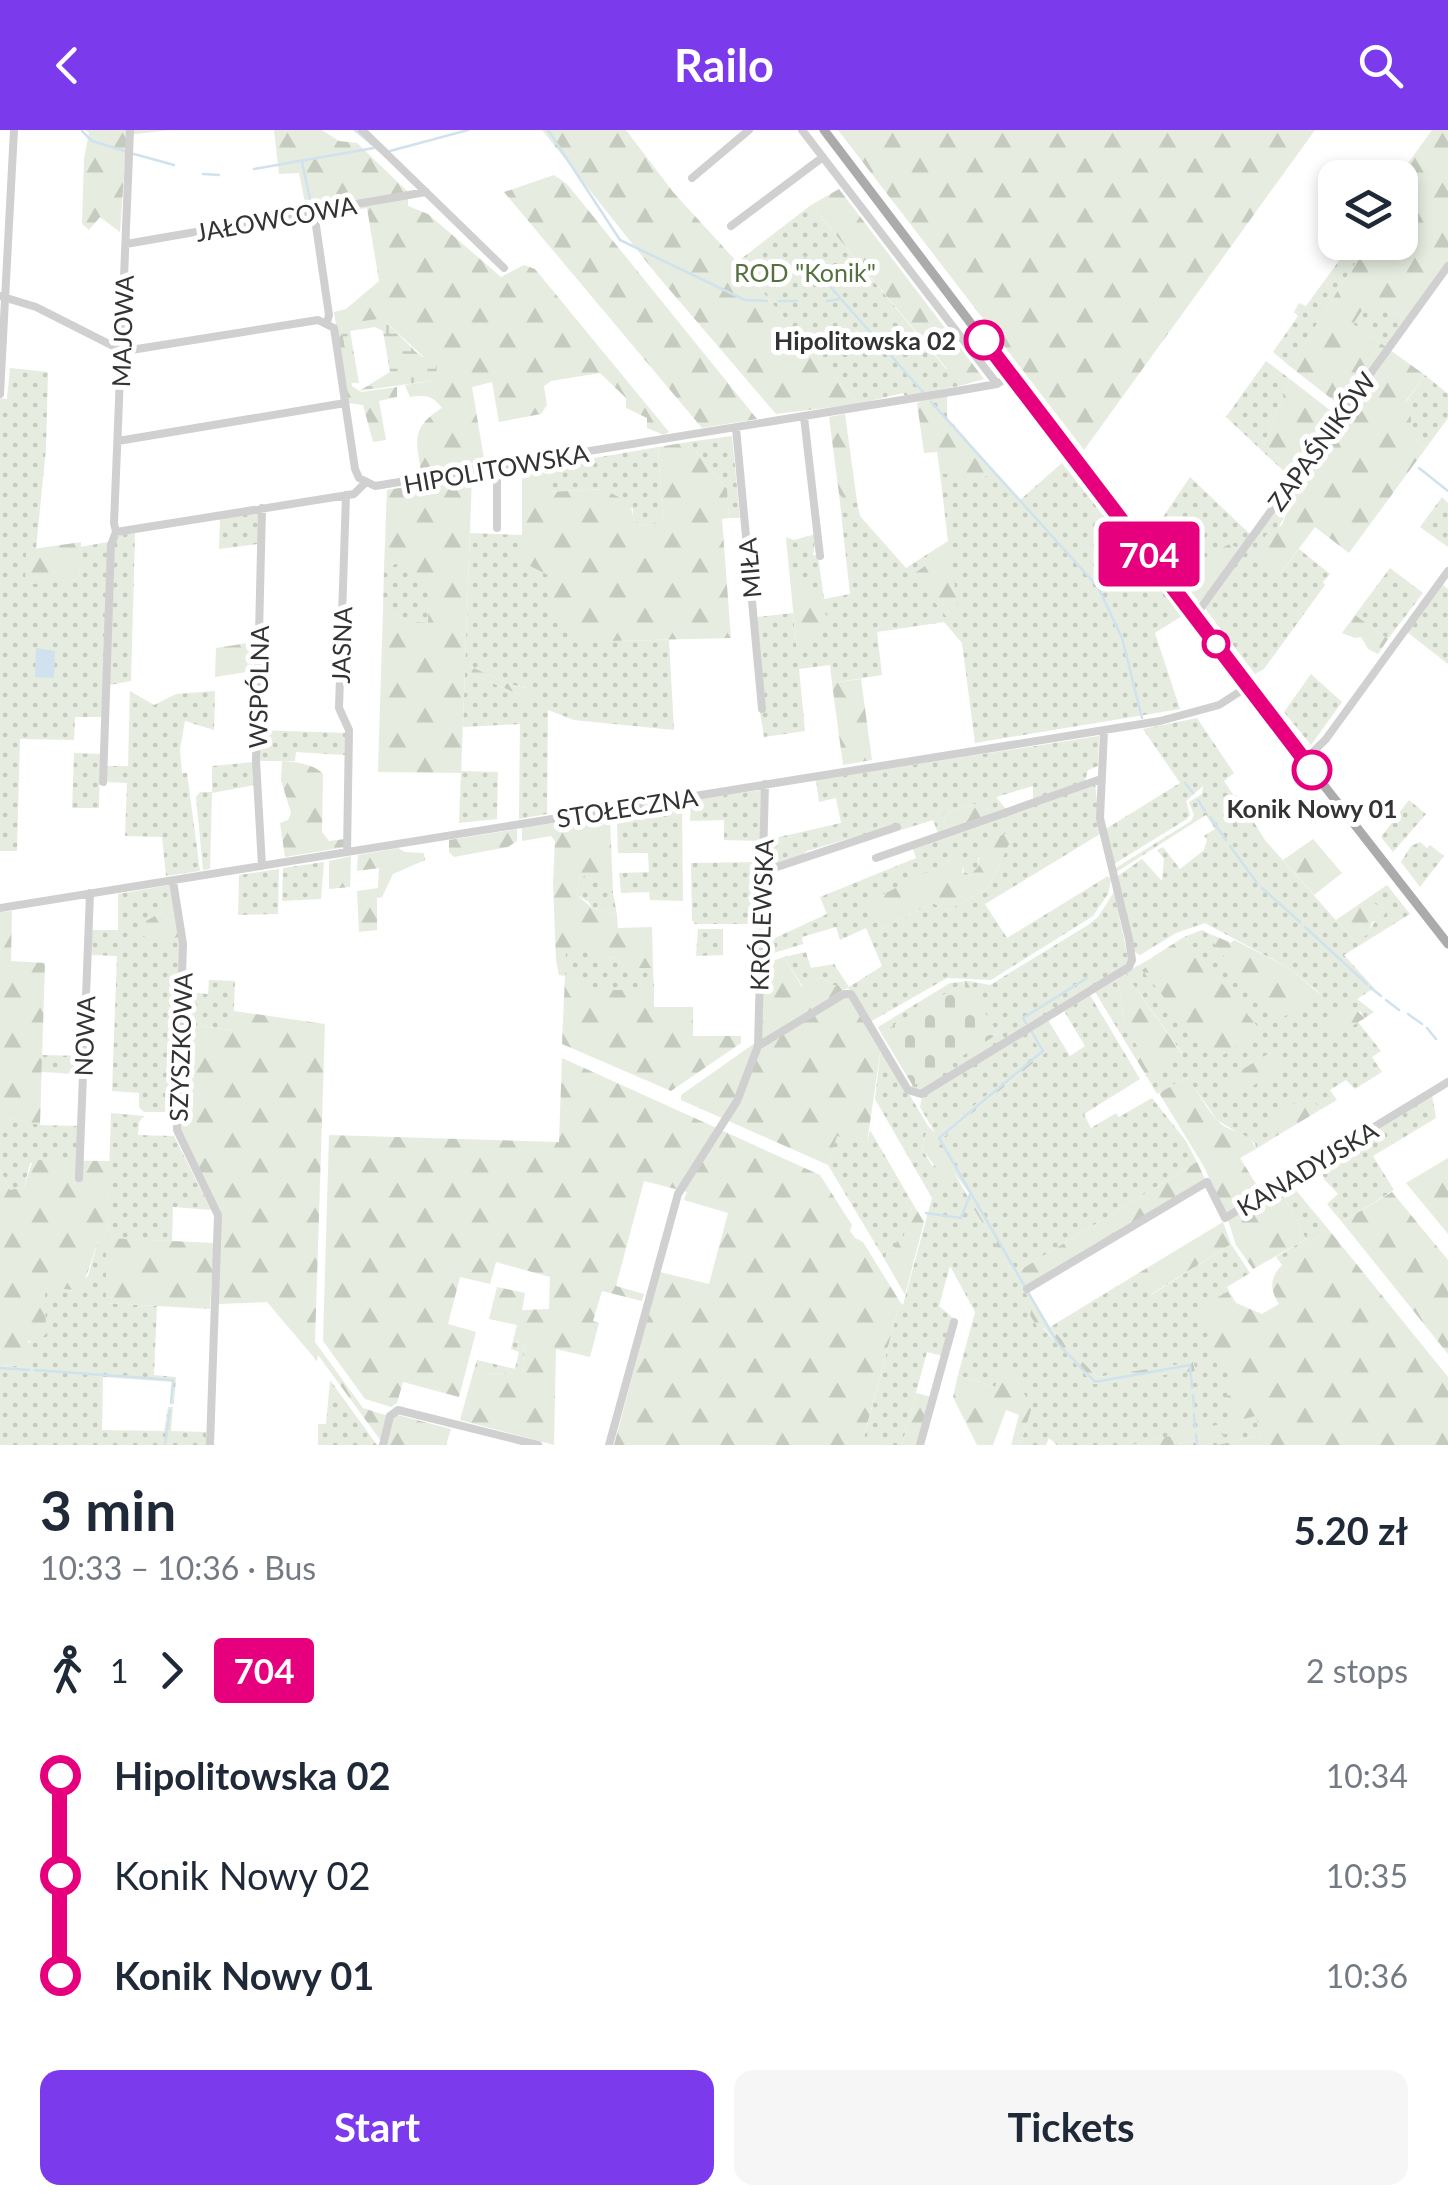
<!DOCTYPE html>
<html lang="en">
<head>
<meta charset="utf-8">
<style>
  body { margin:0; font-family:Lato,sans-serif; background:#f6f6f7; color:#1f2937; height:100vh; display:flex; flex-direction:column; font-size:38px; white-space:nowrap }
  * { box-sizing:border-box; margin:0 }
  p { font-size:32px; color:#747a83 }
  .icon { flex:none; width:55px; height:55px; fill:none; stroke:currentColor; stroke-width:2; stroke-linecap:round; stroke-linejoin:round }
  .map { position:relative; height:1315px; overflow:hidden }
  .drawer { display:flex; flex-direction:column; background:#fff; flex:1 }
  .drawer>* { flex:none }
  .badge { padding:0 20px; border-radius:8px; font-size:35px; line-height:65px }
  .controls { position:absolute; left:1318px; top:30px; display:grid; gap:20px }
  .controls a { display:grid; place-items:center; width:100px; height:100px; border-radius:20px; background:#fff; box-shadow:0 5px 15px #0003; font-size:50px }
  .map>.badge { position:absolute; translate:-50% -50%; box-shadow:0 0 0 5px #fff }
  .legs { display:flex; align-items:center; gap:15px; height:110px; padding:0 40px; font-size:32px }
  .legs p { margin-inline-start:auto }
  .headline { display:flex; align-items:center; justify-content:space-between; height:170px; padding:0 40px }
  h1 { font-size:55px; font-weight:700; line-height:75px }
  .primary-button { display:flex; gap:20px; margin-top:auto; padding:20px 40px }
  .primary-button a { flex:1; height:115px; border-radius:20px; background:#7c3aed; color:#fff; font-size:40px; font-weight:700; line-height:115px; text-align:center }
  .primary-button a+a { background:#f6f6f7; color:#1f2937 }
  ul { padding:0 40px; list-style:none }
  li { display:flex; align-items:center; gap:35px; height:100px; font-size:38px }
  li i { display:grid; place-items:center; width:15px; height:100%; margin:0 12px; background:currentColor }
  li i::after { content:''; width:25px; height:25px; margin:-12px; border:8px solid; border-radius:50%; background:#fff }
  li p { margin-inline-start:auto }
  li:first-child i { background:linear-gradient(#0000 50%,currentColor 0) }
  li:last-child i { background:linear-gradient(currentColor 50%,#0000 0) }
  header { display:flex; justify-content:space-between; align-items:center; height:130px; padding:0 40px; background:#7c3aed; color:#fff; font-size:45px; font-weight:700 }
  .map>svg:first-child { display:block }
</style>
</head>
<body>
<header><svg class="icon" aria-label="back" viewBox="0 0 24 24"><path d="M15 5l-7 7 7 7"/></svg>Railo<svg class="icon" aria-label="search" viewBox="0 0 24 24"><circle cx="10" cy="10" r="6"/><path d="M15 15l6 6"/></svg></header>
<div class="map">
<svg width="1448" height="1315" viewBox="0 0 1448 1315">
  <defs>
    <pattern id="grass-dots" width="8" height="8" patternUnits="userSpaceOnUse" patternTransform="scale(2.5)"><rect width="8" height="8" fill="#e6ecdf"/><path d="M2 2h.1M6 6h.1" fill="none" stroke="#c6cbc0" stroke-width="1.8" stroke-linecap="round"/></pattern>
    <pattern id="forest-firs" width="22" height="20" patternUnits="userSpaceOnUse" patternTransform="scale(2.5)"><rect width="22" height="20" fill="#e6ecdf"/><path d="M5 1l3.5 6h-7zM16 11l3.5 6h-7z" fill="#c6cbc0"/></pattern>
    <pattern id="wetland-marsh" width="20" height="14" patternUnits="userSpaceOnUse" patternTransform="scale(2.5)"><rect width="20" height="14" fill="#e6ecdf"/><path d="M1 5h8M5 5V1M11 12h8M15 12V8" fill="none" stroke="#c6cbc0"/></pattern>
    <pattern id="cemetery-stones" width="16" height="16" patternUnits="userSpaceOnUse" patternTransform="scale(2.5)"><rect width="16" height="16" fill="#e6ecdf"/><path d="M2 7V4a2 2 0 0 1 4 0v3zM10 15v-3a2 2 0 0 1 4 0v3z" fill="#c6cbc0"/></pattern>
  </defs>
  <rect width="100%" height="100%" fill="#fff"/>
  <path fill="url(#grass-dots)" fill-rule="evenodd" d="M811,75l135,164 5,-2 9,13 -3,3 2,3 -54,10 -2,-3 -45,11 -121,-142z
    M1352,113h16l-69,109 -7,16 -19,-16 25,-36 -4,-4 5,-9 7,3z
    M1387,178l19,11 -20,28 -33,-23 10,-15z
    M1266,231l24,18 -26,65 30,30 -3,4 -65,-61z
    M10,238l38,4 -2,76 -10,101 -10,2 18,31 35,-3 1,-32 28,-5 -6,175h-27l-1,23 -54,-1 -3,112h-17v-453l7,1z
    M1425,245l23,19v24l-22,30 -14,-12 -6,-34z
    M947,266v21l73,83 42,-37 120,153 -27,17 25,76 -205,34 -13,-100 -18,-21 -67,10 5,43 -50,8 -2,-18 -31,4 6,62 -41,6 -4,-25 5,-1 -8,-94 36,-4 4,37 -1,-77 -7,-4 -3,-32 8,3 22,-6 -3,21 5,1 6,43 26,-5 -11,-100 9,8 9,-1 3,15 46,52 42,-27 -8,-68 44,5 -60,-78z
    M732,306l8,82h-11l-2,-29 -39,-47z
    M658,317l5,76 -23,2 -7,-9v-7l-30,-20 -55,3v-26z
    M1190,347l60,57 -11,15 -9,-5c-15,7 -38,23 -47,37l-25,-33 -1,-22z
    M1442,367l6,6v44l-28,-20z
    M1283,368l4,14 -9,16 1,47 20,-26 31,25 -7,8 2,3 -61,84 -9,5 -51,-67z
    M258,382v32l-39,5 1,-31z
    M135,403l-4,148 -22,4 6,-145 5,-5z
    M470,403l52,2v27l26,12v43h20v24l101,-1 5,90 -100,-10 -26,-10 -1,104 -28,5 1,-95 -57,3 2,-56 62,27 -1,-10 -17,-4 -44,-20z
    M398,433l32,18 -2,43 -20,-3 -25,-12 1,-41z
    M1390,438l33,25 -35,46 -33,-24z
    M1442,454l6,5v75l-41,-32z
    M1311,544l31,28 -31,43 -27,-33z
    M130,561l24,14 22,-11 39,-3 -1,39 -29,-9 -5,28 2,24h5l13,98 -34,5 -4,-39 -37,-1 2,-53 -21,-1 1,-16h21z
    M1197,588l37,55 -10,8 10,15 3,-1 28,45 91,103c13,-10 18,-21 27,-34l-8,-3 -7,-8 19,-13 23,29 -66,41 30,33 -17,11 17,13 -9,6 -5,-7 -24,25 22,-14 23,29 -9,6 10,15 -27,17 -9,-9 -16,10 7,10 -17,10 -11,-15 -44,27 10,15 -19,12 -1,-6 -38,-23 -30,-43 -30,17 -11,-19 36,-22 -57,-80 23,-13 3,4 -8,5 72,90 45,-28 -76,-94 18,-7 119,64 -32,-26 -84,-45 -29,10 -36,22 -7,-4 -18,-73 27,-19 20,22 2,-22 -7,-9 6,-3 17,22 24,-19 3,-10 -3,-4 11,-7 -9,-14 -91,58 -1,-4 77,-48 3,-6 -5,-13 13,-8 1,-8 -17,15 4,14 -3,4 -73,45 -10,-34 76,-47 -37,-54z
    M259,600l87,3 -1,22 -49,-3 -1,9h-36z
    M1099,606l-1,30 -10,4 -3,11 -52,18v-13l-37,11 10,12 -15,5 -10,-12 -38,12 4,16 -9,3 -5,-13 -32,10 -3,-6 -91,27 -8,6 -33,10v-27l75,-17 -5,-25 -17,4 -3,-22z
    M74,623l26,1 -1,54h-27z
    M254,632l1,23 -43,8 -2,76 -7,1 -7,-73 4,-5h12v-26z
    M461,641l37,1 -1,47 -38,4z
    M1095,652l5,52 -115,70 22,34 101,-62 3,3 -3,15 -15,22 -102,64 -44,-2 -77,44 -22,-34 -5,2 -5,-5h-7l-8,-8 -20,10 -19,-30 22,-5 5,16 23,-4 15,23 33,-21 -16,-38 -26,12 -4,-13 -34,10 1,7 -39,12v-13l63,-29 -7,-17 96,-39 -4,-12zM1009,703l2,7 -23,48 -41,23 -14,-8 -5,2 -46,24 -11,-28 82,-42 11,9 -1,7 6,1 10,-9 -1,-9z
    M761,660l-1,51 -36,-1v-20l-34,1 1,-21z
    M1409,670l17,14 -33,38 -12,-15z
    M678,673l4,3 1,95 -33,-1 -1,-8 -28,1 -2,-20 30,-1 -1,-19h-30l-1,-36 3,-4z
    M1420,712l7,6 3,-3 14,11 -24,31 -19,-25 10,-16z
    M324,732l-3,37 -39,2 1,-33z
    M759,732l-2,62h-62l-3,-4 -1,-57z
    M279,739l-1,45 -40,1 1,-40z
    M580,744l25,11 1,8h7l4,22 -25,-7 -3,-6 -12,-7z
    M170,755l6,27 -18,2 -12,7 35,16 -7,157 -5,18h-25l-5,-5v-14l-27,-2 5,-135 -25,-1v-25h26v-36z
    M1114,762l15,71 -207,129 -14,-4 90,-54 -33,-52 -84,51 -3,-6 72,-44 19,-2 21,4 98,-60 10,-8z
    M698,799h25v26l-27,1z
    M565,822h31l7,5 13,1 10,10h27l1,22h-68l-21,-15z
    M209,850l26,1 -2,49 -51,-6 2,-32 24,2z
    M1116,850l5,13 2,28 15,25 -7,5 -36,-59z
    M1090,865l50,84 -56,35 7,14 25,-15 3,4 33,-19 34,43 11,21 -180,110 -77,-132 106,-88 -13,-23 15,-9 22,36 15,-10 -21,-35z
    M1029,902l12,19 -104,85 -17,-29 2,-10z
    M881,917l47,79 -6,23 11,18 3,-5 16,23 2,-12 79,132 -2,10 63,69 101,-14 -1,-7 -97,14 -47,-50 87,-53 14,21 80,-51 19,29 -23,14 2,4 -28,16 37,60 2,13 -9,16h-5l5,26 -99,23h-75l-8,-7 -3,7h-26l12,-38 -37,-20 -37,-12 17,-63 -25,-46 -11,40 14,12 -10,38 -16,-4 -25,93h-20l1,-3 -19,-5 36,-135 3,3 29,-107 -57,-99z
    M42,925l39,1 -1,18 -38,-2z
    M1432,965l4,23 -63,38 21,34 -52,32 -15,-18 11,-10 -14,-15 -4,-16z
    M111,983l33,3 -5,6 -1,13 36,1 37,74 -38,-3 -1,34 -65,-2 -1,64 51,3 -3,69 22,2 -2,27 -4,-1 2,-21 -69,-5 -1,53 62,1 4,-24h5l-2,24 35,1 1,13h-207v-80l30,2 -3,-22 5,-6 13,-49 8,-4 19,5 16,-15 10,-35 9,-3z
    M11,988l29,7 38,1 -2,35 -46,2 -6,24 -14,3 -10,-21v-48z
    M870,1000l43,74 -9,32 -10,18 -7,-2 -2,8 -57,-95 9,-30 30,8z
    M1289,1052l40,48 -50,31 -3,-4 30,-18 -27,-51z
    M513,1211l12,1 -3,32 -49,-1 4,-13 38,9 4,-17 -8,-3z
    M330,1250l47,65h-59v-21h8z
    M1257,1285l4,20 -44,10h-44l65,-14 -1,-11z"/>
  <path fill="url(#forest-firs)" d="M85,0h85l-43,5 -7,97 -20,-15 -11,13 -7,-6 2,-65 5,-26z
    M274,0h48l17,11 18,2 51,49v14l20,8 73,63 23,-12 11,4 134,163 -5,3 -17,-7v-10l-21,-10v-10l-26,-25 -49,8 -7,5 3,19 -6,9 -42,8 -7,-40 -20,5 13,78 -63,11c-6,-35 -12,-48 20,-68 -10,-13 -16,-13 -32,-11l-5,-12 31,-5 -6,-17 -45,-42 -44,4 11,61 9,6 36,-5v10l-18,4 7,39 -13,2 -10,-37 -15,-2 -14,-91 12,-3 33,-28 -12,-73 -47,7 -15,-12 -6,-30 -20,1z
    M542,0h84l47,62 64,70 121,142 -82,10 -119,-139z
    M838,0h477l-231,320z
    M1432,0h16v131l-42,58 -19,-11 -13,8 -11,-7 -10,15 33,23 -44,60 -50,-39 7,-16 69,-109 32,-1 -2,-65z
    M554,45l13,9 190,235 -55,9 -198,-236z
    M839,59l145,190 -25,7 -3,-3 4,-3 -9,-12 -4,1 -136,-164z
    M1390,220l35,25 -19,26 4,7 2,28 14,12 -77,105 -34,-26 -36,48 -27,-22 14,-18 16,-10 5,-13 -4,-14z
    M1290,249l46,36 -42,59 -30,-30z
    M924,270l7,8 59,67 -12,4 -38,-6 -3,-21 -13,1 -7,-50z
    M845,284l12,87 -9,2 -9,-9 -10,-77z
    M688,312l39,47 2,29 -7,1 9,119 -163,4 -1,-25h-19v-42l-26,-13v-93l26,-3 1,26 54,-3 27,14 3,13 7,9 23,-2 -5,-76z
    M472,346l-7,188 44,20 24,6 5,8h-11l-62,-27 -4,102 -83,-1 5,-163 25,12 20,2 1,-42 -31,-18 -14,5 3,-78z
    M81,412l-2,37 -54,6 1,-35z
    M1230,414l9,5 -39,54 -17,-22c9,-14 32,-31 47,-37z
    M950,419l9,71 -9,1 -38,-46z
    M789,439l7,4 36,50 -35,28z
    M1355,485l33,24 -10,15 -10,-5 -7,-12 -6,1 -13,-5z
    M254,512l-1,29 -38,6 1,-29z
    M861,549l11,81 -29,5 -11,-82z
    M282,631c12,0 34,4 41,13l-1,58 7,9 16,-2v8l-60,10 -5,-34 8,-3 3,-7 -10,-33z
    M981,672l10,12 -44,16 -4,-16z
    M606,685l4,2 3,76h-7l-2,-8 -24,-11 -3,21 15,13 25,7 1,13 34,-1 1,41h-27l-10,-10 -13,-1 -7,-5h-30l-1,22 8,-1 11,6 2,11h68v17h39v29h48v7l-70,48 -109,-47 3,-68 -6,-1 -3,-15 -3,-77 2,-42 -4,-5 -29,5v-13z
    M517,699v12l-9,6 -54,10 -5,-5v-12z
    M1009,702l2,8 -23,48 -41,23 -14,-8 -5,2 -46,24 -12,-28 83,-42h7l4,4 -2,10 7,3 10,-10c-2,-22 12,-26 30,-34z
    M1313,709l29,34 -28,22 -31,-35z
    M398,718l7,4 19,1 1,7 -32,14 -11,23 -5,1v32l-18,2 -2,-41 21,-3 1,-20 -22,3 1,-16z
    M351,726l-1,31 -21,2v-28z
    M1368,768l18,14 -4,7 -10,3 -4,12 -12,9 -20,-23z
    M12,781l-1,50 34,2 -5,162 -29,-7 -11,3v-209z
    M176,782l5,25 -31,3 -8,-5 4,-14 12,-7z
    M1213,805l18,8 3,-3 55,28 32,27 -46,27 -66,-85z
    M1184,807l77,94 -46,29 -73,-90 8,-6 -2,-4z
    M784,827l18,30 21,-10 8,8h7l5,5 -81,50v-72l4,-5z
    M1125,843l57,81 -36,21 -15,-24 6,-5 -14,-25 -2,-28 -5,-13z
    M849,865l32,52 -14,96 -30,-7 -9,29 -147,-65v-5l74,-52v7z
    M1349,874l16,14 -29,18 -15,-15z
    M234,881l91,13 -10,318 48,66 25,8 -7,25 -63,-86 -1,6 -50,-59 -49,2 1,-89 -41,-80 4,-111 50,6z
    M1033,899l13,23 -106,88 77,132 180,-110 8,17 -179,109 24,39 47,50 96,-15 2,9 -101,13 -50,-56h-6l-8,-13 3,-10 -65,-106 1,-6 -14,-19 -4,13 -29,-38 6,-23 10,9 102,-84 -11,-19z
    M1276,919l12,16 -51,30 -12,-15z
    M562,928l258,117 32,50 -2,6 5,7 8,4 37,60 -36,134 19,6 -1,3h-268l46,-173 49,12 19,-71 -44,-13 3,-8 -43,-11 -28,105 28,8 -2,7 -40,-10 -9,30 6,2 -9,34 -34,-8 -2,96 -94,-25 13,-47 49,1 3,-32 -12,-1 4,-16 -28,-6 8,-32 28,6 -3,17 27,-1 1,-32 -54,-15 -6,22 -30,-7 -12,47 28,8 -17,65 -56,-15 -6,21 -6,4 -26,-8 -42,-58 6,-206 230,7z
    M1187,947c10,13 18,30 30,43 13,15 32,9 39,29l-16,9 21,34 -35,21 -23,-48 -44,-72z
    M1310,964l10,16 -45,27 -11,-15z
    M1448,1028v76l-42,-51z
    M33,1030l77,1 -3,77 107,5 -4,66 -104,-6v-64l-8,2 -16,48c-13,5 -25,-6 -37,1l1,44 -6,5 -12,2 2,26 -30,-2v-196l10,21 14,-3z
    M1279,1058l27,51 -53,30 -17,-24 -8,-25z
    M1392,1062l56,68v94l-106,-132z
    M913,1074l11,18 -19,73 -20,-35 2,-8 7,2 3,-13 7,-5z
    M1223,1092l8,22 -81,51 -13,-21z
    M1329,1100l119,147v68h-231l44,-10 -5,-19 -18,4 1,11 -66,14h-41l98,-23 -4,-26 5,-1 -3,-12 11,-3 -1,-12 -19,4 -19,-65 29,-16 7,12 26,11 17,-10c-9,-15 -10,-25 3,-39l-3,-4z
    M1001,1238l11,5 20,34 -12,38h-9l8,-30 -13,-5 -13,35h-16l-24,-48 5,-22 37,12z
    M916,1263l16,4 -13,48h-17z
    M394,1284l57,15 -5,16h-60z"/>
  <path fill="url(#wetland-marsh)" d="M378,189l7,2 32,32 20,13 -1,14 -77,11 31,-19 -7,-41 -8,-4 -25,4 9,52h-8l-10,-59z"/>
  <path fill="url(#cemetery-stones)" d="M966,851l32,53 -85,52 -32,-53z"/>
  <path fill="#cfe2ee" d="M36,518l19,3 -1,27 -19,-1z"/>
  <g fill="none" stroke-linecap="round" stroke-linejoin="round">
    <path stroke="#cfe2ee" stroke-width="2.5" d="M355,0l27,23
      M548,0l72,110 125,60 22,1
      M82,1l10,10 33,10
      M390,21l78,-21
      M134,24l40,11
      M302,32l10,46
      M254,39l120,-21
      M203,44l16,1
      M804,127l119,135
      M779,171h18
      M827,171l13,-2
      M931,272l167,185 24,51 20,80
      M1419,338l29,23
      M1185,653l8,10
      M1198,670l7,11
      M1210,687l16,23
      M1230,716l27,37
      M1262,758l38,34
      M1305,797l62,57
      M1370,857l11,9
      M1386,870l13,10
      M1408,884l14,10
      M1026,893l-3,-5 64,-40
      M1427,898l9,11
      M1032,902l11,19 -104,87 119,206 37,38 95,-17 2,23
      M926,1083l35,5 9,-23
      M0,1238l29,2
      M35,1240l138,10 -2,23
      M1193,1265l1,12
      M1194,1284l1,13
      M1196,1304l1,11
      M165,1315l5,-35"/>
    <path stroke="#d0d0d0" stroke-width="8" d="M362,0l142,138
      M802,0l195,254
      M692,48l57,-48
      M314,82l15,103 -2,7
      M731,96l92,-69
      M126,114l300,-52
      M0,166l36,11 81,41 14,2 187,-30 16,8 21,141 4,9 16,8 582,-95 40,-7 14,-9
      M0,264l14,-264
      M804,287l16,139
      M736,298l26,281
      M118,311l227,-38
      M497,337v61
      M346,365l-7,213 10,22 -2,122
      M262,378l-6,252 6,106
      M116,402l238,-38 11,-11
      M1195,486l253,-350
      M1305,630l21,-21 122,-168
      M103,652l8,-237 5,-13 -2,-9 16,-393
      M876,728l225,-79
      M762,742l135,-45
      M173,751l10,63 -6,186 41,85 -8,230
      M0,778l1160,-187 59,-16 28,-18
      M758,916l86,-52h7l57,96 13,4 208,-127 3,-7 -3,-21 -29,-121 4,-87
      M79,1048l11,-285
      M1027,1159l180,-107 18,36 223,-136
      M383,1315l7,-29 8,-6 140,35
      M609,1315l69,-251 59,-93 21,-55 7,-262
      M920,1315l34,-123"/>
    <path stroke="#ababab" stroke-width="9" d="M824,0l423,557 201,257"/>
  </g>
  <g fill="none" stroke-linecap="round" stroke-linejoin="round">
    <g stroke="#fff" stroke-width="22">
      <path id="line-1" d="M984,210l328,430"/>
    </g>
    <use href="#line-1" stroke="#e6007e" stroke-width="15"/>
  </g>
  <g fill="#fff" stroke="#e6007e" stroke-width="5">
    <circle cx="984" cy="210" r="18"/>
    <circle cx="1216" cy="514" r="12"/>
    <circle cx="1312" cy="640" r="18"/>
  </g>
  <g text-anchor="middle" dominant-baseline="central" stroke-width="10" stroke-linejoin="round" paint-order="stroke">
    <g font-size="25" fill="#333" stroke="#fff">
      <text transform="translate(276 88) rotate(-10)">JAŁOWCOWA</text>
      <text transform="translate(122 201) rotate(-88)">MAJOWA</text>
      <text transform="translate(1321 311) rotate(-54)">ZAPAŚNIKÓW</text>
      <text transform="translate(496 338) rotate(-10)">HIPOLITOWSKA</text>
      <text transform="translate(749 438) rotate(-95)">MIŁA</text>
      <text transform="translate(341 515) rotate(-88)">JASNA</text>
      <text transform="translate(258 557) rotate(-89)">WSPÓLNA</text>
      <text transform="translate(627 677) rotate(-9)">STOŁECZNA</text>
      <text transform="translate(761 785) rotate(-88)">KRÓLEWSKA</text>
      <text transform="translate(84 906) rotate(-88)">NOWA</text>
      <text transform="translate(180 917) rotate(-88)">SZYSZKOWA</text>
      <text transform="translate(1307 1038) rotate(-31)">KANADYJSKA</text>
    </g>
    <g font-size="25" fill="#56703f" stroke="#fff">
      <text x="805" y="142">ROD "Konik"</text>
    </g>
    <g font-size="25" font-weight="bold" fill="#333" stroke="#fff" text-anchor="end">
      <text x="956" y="210">Hipolitowska 02</text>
      <text x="1312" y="678" text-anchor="middle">Konik Nowy 01</text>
    </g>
  </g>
</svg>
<div class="controls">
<a><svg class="icon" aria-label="layers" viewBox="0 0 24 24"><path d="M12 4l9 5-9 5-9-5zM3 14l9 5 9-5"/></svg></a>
</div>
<b class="badge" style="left:1149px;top:424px;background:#e6007e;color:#fff">704</b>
</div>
<section class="drawer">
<div class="headline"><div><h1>3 min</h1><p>10:33 – 10:36 · Bus</p></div><b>5.20 zł</b></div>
<div class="legs"><svg class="icon" aria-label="walk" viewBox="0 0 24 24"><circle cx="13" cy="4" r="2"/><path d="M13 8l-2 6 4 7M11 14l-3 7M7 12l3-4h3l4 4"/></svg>1<svg class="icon" aria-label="forward" viewBox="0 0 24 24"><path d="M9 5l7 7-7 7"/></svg><b class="badge" style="background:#e6007e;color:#fff">704</b><p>2 stops</p></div>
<ul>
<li><i style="color:#e6007e"></i><b>Hipolitowska 02</b><p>10:34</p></li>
<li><i style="color:#e6007e"></i><span>Konik Nowy 02</span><p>10:35</p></li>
<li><i style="color:#e6007e"></i><b>Konik Nowy 01</b><p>10:36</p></li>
</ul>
<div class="primary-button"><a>Start</a><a>Tickets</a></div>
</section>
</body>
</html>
